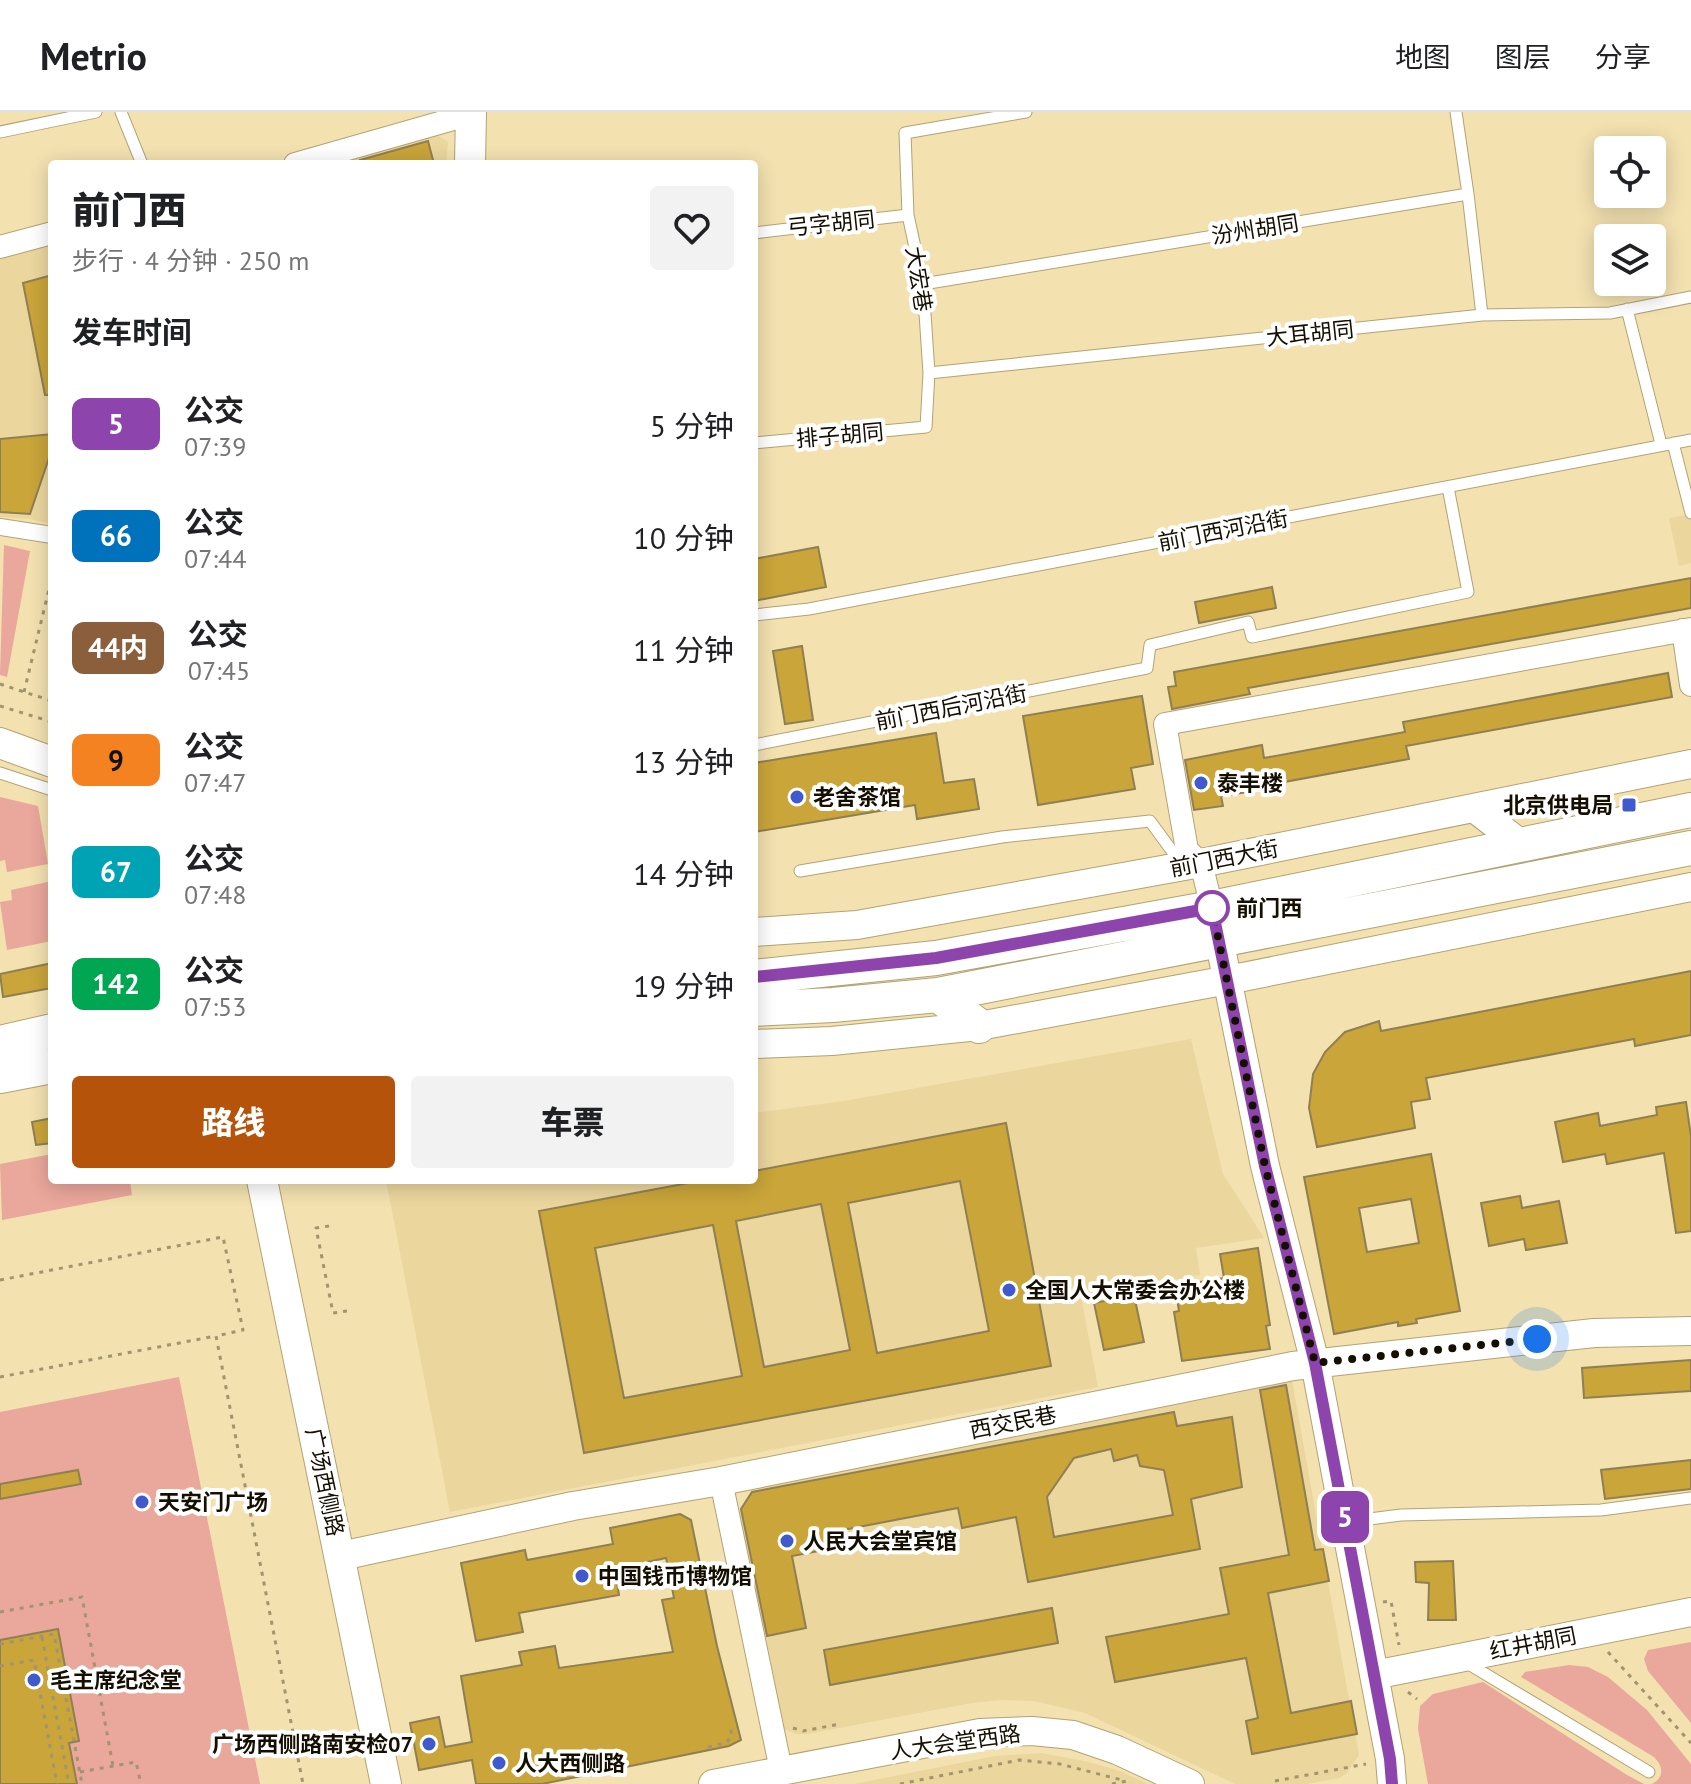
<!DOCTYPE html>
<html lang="zh">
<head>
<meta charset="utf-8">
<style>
  body { margin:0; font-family:"PT Sans","Noto Sans SC",sans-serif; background:#f2f2f2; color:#202124; height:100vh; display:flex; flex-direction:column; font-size:30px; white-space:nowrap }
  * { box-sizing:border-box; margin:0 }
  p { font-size:26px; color:#757577 }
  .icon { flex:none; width:44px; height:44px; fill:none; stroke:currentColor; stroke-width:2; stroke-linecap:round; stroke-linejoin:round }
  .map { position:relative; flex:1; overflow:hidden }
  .panel { position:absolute; left:48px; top:48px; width:710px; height:1024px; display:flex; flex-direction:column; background:#fff; border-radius:8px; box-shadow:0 4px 20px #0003 }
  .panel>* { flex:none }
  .badge { padding:0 16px; border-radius:12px; font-size:28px; line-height:52px }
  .buttons { position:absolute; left:1594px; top:24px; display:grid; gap:16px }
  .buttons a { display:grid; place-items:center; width:72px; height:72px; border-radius:8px; background:#fff; box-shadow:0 4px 20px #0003; font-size:40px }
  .you { position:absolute; width:40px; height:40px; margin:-20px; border:6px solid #fff; border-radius:50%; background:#1a73e8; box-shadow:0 0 0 12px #1a73e833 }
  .map>.badge { position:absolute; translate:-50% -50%; box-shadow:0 0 0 4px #fff }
  h2 { padding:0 24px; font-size:30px; line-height:72px }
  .round { display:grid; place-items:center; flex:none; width:84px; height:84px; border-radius:8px; background:#f2f2f2 }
  .summary { display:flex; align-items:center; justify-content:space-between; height:136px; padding:0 24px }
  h1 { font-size:38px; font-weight:800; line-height:60px }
  .button { display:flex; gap:16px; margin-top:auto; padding:16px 24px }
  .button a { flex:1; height:92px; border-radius:8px; background:#b45309; color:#fff; font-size:32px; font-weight:800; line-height:92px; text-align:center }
  .button a+a { background:#f2f2f2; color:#202124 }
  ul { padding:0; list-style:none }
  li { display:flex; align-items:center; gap:24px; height:112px; padding:0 24px }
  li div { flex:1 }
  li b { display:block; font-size:30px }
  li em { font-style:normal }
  li .badge { min-width:88px; font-weight:700; text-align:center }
  header { display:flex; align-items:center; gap:48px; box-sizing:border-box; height:112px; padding:0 40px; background:#fff; border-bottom:2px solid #e0e0e0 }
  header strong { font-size:38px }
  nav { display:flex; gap:44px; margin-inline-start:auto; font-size:28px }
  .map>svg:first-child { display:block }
</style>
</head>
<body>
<header>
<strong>Metrio</strong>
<nav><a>地图</a><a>图层</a><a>分享</a></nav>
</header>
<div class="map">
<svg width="1691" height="1672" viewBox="0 0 1691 1672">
  <rect width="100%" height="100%" fill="#f3e1b0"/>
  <path fill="#ebd69e" d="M432,20l16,10 -2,22h-130z
    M52,125v287l-22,-5 -30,-2v-266z
    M1691,402v49l-12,3 -10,-48z
    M1191,927l32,135 41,64 -68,10 4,27 -119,21 17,91 -648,125 -64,-332h368v-67l90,-12z
    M1292,1268l67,375 -12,18 -8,5 -32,6h-72l-150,-71 -51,-12 -34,-1 -28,3 -165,31h-12l-13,-6 -46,-207 12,-24 15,-11z
    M1042,1641l47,9 31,9 28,13h-294l141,-28z"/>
  <path fill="#eaa79b" d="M4,433l26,6 -23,126 -7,-2z
    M0,685l38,9 10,58 -41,8 -2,-12 -5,1z
    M52,769v60l-45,9 -7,-48 12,-2 -1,-10z
    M52,1042v26h78l2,15 -130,25 -2,-56z
    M179,1265l81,407h-260v-372z
    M1691,1530v81l-43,-52 -4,-12 4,-9z
    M1569,1553l19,2 20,10 39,33 44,54v20h-39c13,-7 11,-18 2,-27l-133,-80 4,-5z
    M1483,1570l144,93 17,9h-216l-10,-55 2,-23 13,-12z"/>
  <path fill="#c9a53a" stroke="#907f52" stroke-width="2" fill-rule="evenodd" d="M428,29l6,23h-73l-1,-4z
    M52,163v120h-7l-22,-112z
    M52,322v15l-22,65 -30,-2v-73z
    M818,435l8,40 -72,14v-42z
    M1691,466v30l-443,80 2,6 -78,15 -4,-22 8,-1 -2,-14z
    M1272,475l4,21 -77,15 -4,-21z
    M802,534l11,74 -28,4 -12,-73z
    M1668,561l4,24 -266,49 3,13 -141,26 1,4 -48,7 2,10 -29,4 -9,-50 77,-15 2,13 141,-26 -2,-10z
    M1142,584l11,68 -22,4 4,21 -97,16 -15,-89z
    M936,621l8,50 30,-4 5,30 -62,10 -2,-14 -161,27v-69z
    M52,851v25l-49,9 -3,-23z
    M1691,859v64l-56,11 -1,-7 -208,39 4,21 -19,3 4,26 -98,19 -8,-39 4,-34 12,-22 20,-20 34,-11 2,10z
    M1686,990l5,34v95l-15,2 -12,-80 -57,11 -2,-10 -42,8 -8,-40 43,-9 2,13 57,-11 -1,-8z
    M52,1006v25l-16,2 -4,-23z
    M1006,1011l45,243 -467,87 -45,-242 165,-31h50v-9zM960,1069l29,150 -112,22 -29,-150zM821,1092l29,146 -86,17 -28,-146zM713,1113l29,151 -118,22 -29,-150z
    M1431,1042l29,157 -44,8 1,4 -19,3v-4l-64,12 -30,-157zM1411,1087l8,44 -52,9 -8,-44z
    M1520,1084l2,12 37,-7 8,42 -41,7 -2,-11 -35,7 -8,-43z
    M1258,1136l12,77 -4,1 4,23 -88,12 -8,-49 5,-1 -4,-25 49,-8 -4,-24z
    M1134,1183l10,47 -40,8 -10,-47z
    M1691,1248v31l-107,7 -2,-30z
    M1286,1273l29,165 8,-1 6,32 -61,12 23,120 60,-12 6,33 -105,20 -6,-33 12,-3 -12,-60 -131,24 -9,-45 123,-23 -9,-46 69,-13 -29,-165z
    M1174,1300l3,14 55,-9 10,70 -51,12 9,50 -172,33 -12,-65 -54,11 -4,-20 -131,25 3,16 -38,7 14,72 -39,8 -26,-127 11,-17zM1111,1337l3,12 23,-6 3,11 24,4 9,45 -119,22 -7,-40 27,-39z
    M1691,1348v29l-86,10 -4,-29z
    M78,1358l3,14 -81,15v-15z
    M680,1402l11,6 26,126 24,94 -12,6 -187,38h-66l-4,-24 -53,10 -9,-47 29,-6 6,30 27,-5 -11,-66 61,-11 -3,-13 36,-6 4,22 114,-16 -11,-52 12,-2 -8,-40 -51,11 4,26 -100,18 4,19 -47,9 -15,-78 64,-13 2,10 86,-16 -3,-16z
    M1453,1449l3,59h-28l1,-37 -13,-1 -1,-20z
    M1052,1496l6,35 -228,42 -6,-35z
    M58,1517l21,112 -10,2 8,41h-77v-144z"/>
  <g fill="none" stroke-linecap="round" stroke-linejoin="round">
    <g stroke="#b3a273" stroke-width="13">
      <path id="service" d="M121,0l21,52
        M1456,0l12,82
        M0,20l96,-20
        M754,121l154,-18
        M923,172l545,-90 14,121
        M1627,197l34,135
        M929,261l553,-58 128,-2 81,-16
        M754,331l172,-16 3,-54 -6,-89 -15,-69 -3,-82 121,-21
        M1673,331l18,70
        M754,503l55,-6 882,-169
        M754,633l393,-77 3,-23 98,-23 4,15 216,-45 -20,-105
        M0,661l52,17
        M800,759l202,-34 148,-16 33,45
        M1346,1410l55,-7 200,-5 90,-12
        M1467,1551l182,109"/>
    </g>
    <g stroke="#b3a273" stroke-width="18">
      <path id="pedestrian" d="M0,415l52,8"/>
    </g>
    <g stroke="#b3a273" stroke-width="24">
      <path id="minor" d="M295,52l176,-50
        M0,135l52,-14
        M1683,518l8,55
        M1212,796l-11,-45 -14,-13 -22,-126 526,-95
        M721,1369l60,289"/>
    </g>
    <g stroke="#b3a273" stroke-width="30">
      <path id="tertiary" d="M1474,696l47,36
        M1215,807l50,247 50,197 75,396 2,25
        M754,820l103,-7 344,-62 490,-99
        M754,932l78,-3 147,-15 249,-46 463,-93
        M341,1444l232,-50 148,-25 572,-115 301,-33 97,-2
        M1374,1563l317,-63
        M713,1672l267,-51 52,-2 41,4 44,15 73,34"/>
    </g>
    <g stroke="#b3a273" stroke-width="32">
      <path id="secondary" d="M470,52l1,-52
        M0,631l52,19
        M262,1068l124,604"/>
    </g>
    <g stroke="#b3a273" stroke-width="36">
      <path id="primary" d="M754,865l182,-19 276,-50 479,-98
        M938,883l41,31
        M754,897l79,-4 105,-10 753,-147
        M0,931l52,-12
        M0,964l52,-10"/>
    </g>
    <path stroke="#a1946f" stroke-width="3" stroke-dasharray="4 6" stroke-linecap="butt" d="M0,572l52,17
      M24,580l28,-115
      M0,594l52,16
      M329,1114l-13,2 17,85 14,-2
      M0,1168l223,-43 20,93 -27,6
      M0,1265l216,-41 87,448
      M1383,1490l8,-1 8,44
      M0,1500l82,-15 31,169
      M42,1525l27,147
      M0,1532l54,-10 28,150
      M1608,1540l83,91
      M0,1554l34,-6 23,124
      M1408,1580l9,7
      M793,1616l10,3 37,-7
      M708,1635l18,-4 6,-7 -2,-10
      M80,1660l56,-10 5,22
      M1275,1669l91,-17
      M900,1672l119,-24 41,4 62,16
      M1112,1672l15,-3"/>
    <use href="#service" stroke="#fff" stroke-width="11"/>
    <use href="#pedestrian" stroke="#fff" stroke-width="16"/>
    <use href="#minor" stroke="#fff" stroke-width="22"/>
    <use href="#tertiary" stroke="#fff" stroke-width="28"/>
    <use href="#secondary" stroke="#fff" stroke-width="30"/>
    <use href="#primary" stroke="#fff" stroke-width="34"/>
  </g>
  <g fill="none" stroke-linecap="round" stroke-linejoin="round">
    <g stroke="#fff" stroke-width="18">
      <path id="line" d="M754,865l182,-19 276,-50 53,258 50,197 75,396 2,25"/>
    </g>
    <use href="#line" stroke="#8e44ad" stroke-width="12"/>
    <path stroke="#150f01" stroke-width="8" stroke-dasharray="0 14.4" d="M1212,796l53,258 50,197 222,-24"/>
  </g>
  <g fill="#4059cc" stroke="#fff" stroke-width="3">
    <circle cx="1201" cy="671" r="8"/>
    <circle cx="797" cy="685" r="8"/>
    <rect x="1621" y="685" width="16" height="16" rx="4"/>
    <circle cx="1009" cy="1178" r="8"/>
    <circle cx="142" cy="1390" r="8"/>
    <circle cx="787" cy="1429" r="8"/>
    <circle cx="582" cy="1464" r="8"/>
    <circle cx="34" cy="1568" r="8"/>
    <circle cx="429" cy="1632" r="8"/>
    <circle cx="499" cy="1651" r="8"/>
  </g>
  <circle fill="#fff" stroke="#8e44ad" stroke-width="4" cx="1212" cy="796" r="16"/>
  <g text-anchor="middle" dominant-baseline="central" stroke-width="8" stroke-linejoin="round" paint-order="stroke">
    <g font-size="22" fill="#150f01" stroke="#fff">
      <text transform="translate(831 111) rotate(-6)">弓字胡同</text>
      <text transform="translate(1255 117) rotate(-9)">汾州胡同</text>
      <text transform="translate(919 167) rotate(81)">大宏巷</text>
      <text transform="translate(1310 221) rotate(-6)">大耳胡同</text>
      <text transform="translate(840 323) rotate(-5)">排子胡同</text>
      <text transform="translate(1223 418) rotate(-11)">前门西河沿街</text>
      <text transform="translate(951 595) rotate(-11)">前门西后河沿街</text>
      <text transform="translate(1224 746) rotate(-11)">前门西大街</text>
      <text transform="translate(1013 1310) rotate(-11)">西交民巷</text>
      <text transform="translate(325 1370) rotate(78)">广场西侧路</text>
      <text transform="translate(1533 1531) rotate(-11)">红井胡同</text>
      <text transform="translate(955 1630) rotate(-8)">人大会堂西路</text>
    </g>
    <g font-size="22" font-weight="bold" fill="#150f01" stroke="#fff" text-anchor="start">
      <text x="1217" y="671">泰丰楼</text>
      <text x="813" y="685">老舍茶馆</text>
      <text x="1613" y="693" text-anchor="end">北京供电局</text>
      <text x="1025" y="1178">全国人大常委会办公楼</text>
      <text x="158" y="1390">天安门广场</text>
      <text x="803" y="1429">人民大会堂宾馆</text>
      <text x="598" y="1464">中国钱币博物馆</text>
      <text x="50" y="1568">毛主席纪念堂</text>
      <text x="413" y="1632" text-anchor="end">广场西侧路南安检07</text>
      <text x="515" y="1651">人大西侧路</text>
    </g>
    <g font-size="22" font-weight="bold" fill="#150f01" stroke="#fff" text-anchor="start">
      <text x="1236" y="796">前门西</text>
    </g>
  </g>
</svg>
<div class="buttons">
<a><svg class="icon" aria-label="locate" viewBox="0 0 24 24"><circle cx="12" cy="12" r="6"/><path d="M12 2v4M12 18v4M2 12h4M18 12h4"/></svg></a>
<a><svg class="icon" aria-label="layers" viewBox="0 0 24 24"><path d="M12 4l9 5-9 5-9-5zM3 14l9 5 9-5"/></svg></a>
</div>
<div class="you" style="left:1537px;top:1227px"></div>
<b class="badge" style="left:1345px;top:1405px;background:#8e44ad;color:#fff">5</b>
<section class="panel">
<div class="summary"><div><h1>前门西</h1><p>步行 · 4 分钟 · 250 m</p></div><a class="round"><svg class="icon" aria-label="heart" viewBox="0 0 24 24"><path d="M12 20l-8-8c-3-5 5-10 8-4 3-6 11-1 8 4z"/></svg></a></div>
<h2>发车时间</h2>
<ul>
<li><span class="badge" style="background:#8e44ad;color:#fff">5</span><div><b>公交</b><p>07:39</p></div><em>5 分钟</em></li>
<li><span class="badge" style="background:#0072bc;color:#fff">66</span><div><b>公交</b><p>07:44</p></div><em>10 分钟</em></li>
<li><span class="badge" style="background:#8b5e3c;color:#fff">44内</span><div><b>公交</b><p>07:45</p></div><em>11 分钟</em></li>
<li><span class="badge" style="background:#f58220;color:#111">9</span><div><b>公交</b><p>07:47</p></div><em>13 分钟</em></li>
<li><span class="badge" style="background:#00a3b4;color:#fff">67</span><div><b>公交</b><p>07:48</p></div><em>14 分钟</em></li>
<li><span class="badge" style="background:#00a651;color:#fff">142</span><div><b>公交</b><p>07:53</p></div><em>19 分钟</em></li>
</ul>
<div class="button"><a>路线</a><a>车票</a></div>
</section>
</div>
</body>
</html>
